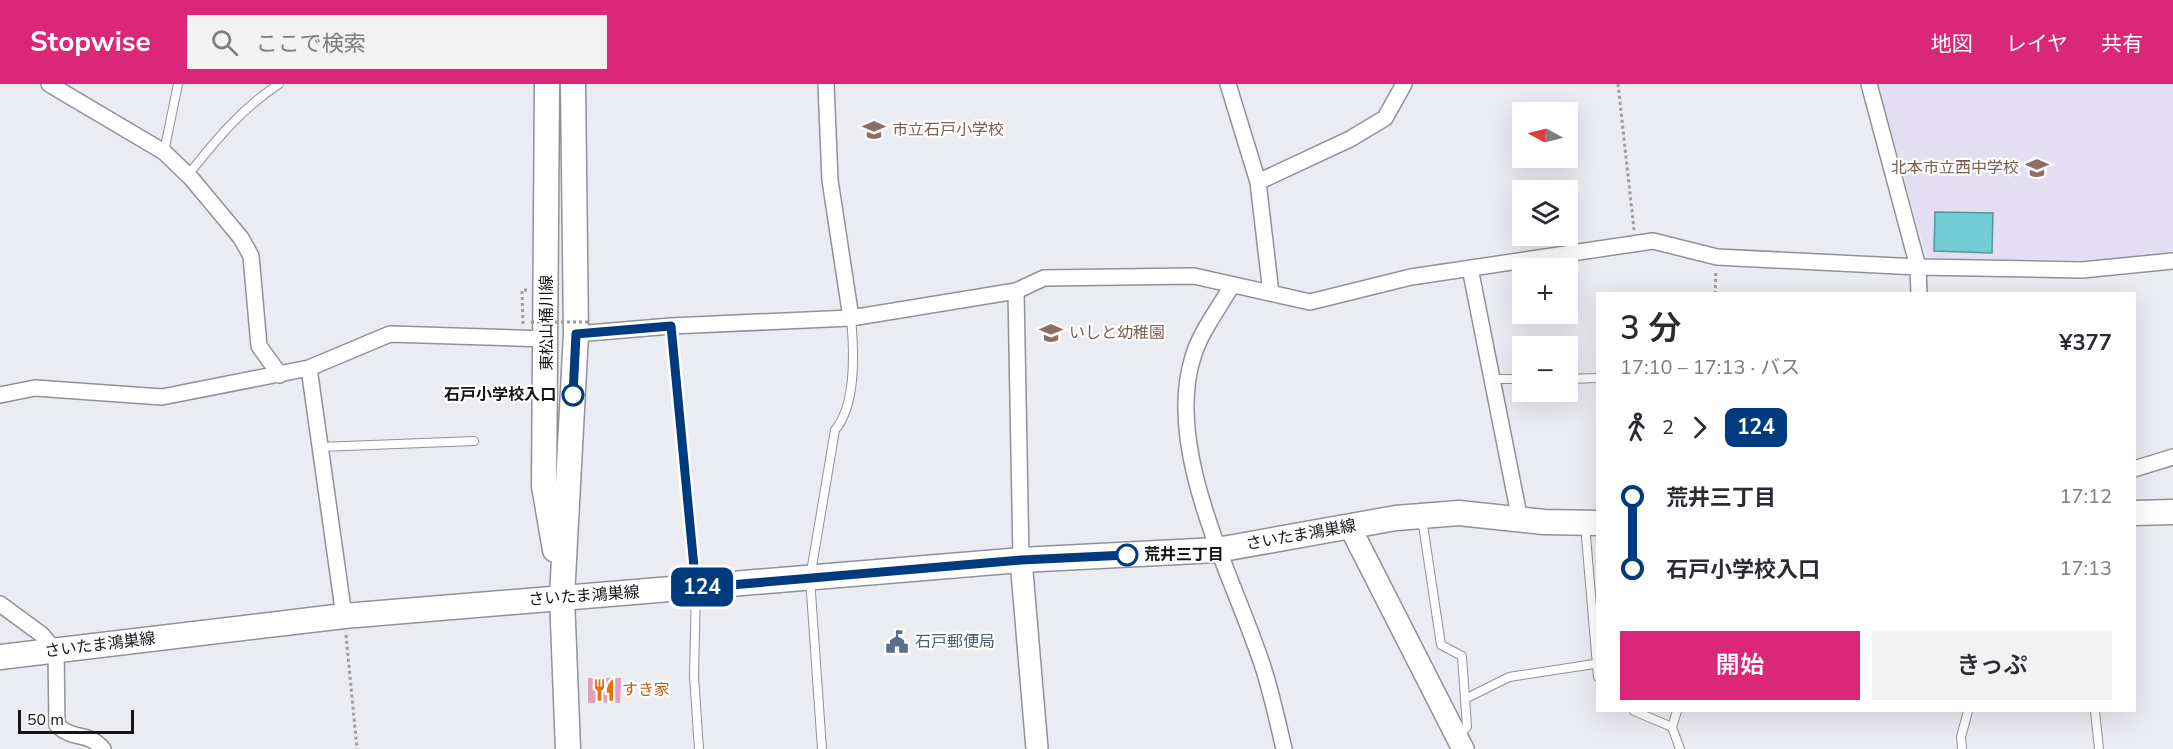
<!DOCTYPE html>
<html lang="ja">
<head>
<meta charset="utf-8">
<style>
  body { margin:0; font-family:"Nunito Sans","Noto Sans JP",sans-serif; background:#f2f2f3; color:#2b2b33; height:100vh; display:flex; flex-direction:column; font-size:22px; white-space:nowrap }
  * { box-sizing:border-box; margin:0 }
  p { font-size:20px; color:#7c7c81 }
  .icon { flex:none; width:33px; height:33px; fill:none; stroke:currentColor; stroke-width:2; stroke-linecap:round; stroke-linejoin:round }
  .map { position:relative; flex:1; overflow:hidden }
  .details { position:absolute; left:1596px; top:208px; width:540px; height:420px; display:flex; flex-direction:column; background:#fff; border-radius:0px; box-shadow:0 6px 24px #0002 }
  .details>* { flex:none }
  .badge { padding:0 12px; border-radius:9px; font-size:21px; line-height:39px }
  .needle { width:39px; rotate:277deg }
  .tools { position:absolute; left:1512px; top:18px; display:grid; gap:12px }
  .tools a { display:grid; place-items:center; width:66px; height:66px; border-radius:0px; background:#fff; box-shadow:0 6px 24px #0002; font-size:30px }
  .scale { position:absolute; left:18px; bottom:15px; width:116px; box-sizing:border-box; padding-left:6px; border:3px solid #161619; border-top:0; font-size:16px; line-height:21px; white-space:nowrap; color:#161619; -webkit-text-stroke:4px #fff; paint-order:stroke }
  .map>.badge { position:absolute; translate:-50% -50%; box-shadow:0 0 0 3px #fff }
  .legs { display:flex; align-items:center; gap:9px; height:66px; padding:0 24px; font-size:20px }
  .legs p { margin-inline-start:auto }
  .headline { display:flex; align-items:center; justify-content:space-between; height:102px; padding:0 24px }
  h1 { font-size:33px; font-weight:600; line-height:45px }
  .action { display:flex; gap:12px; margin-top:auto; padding:12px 24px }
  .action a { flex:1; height:69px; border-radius:0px; background:#db2777; color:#fff; font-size:24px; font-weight:600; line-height:69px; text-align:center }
  .action a+a { background:#f2f2f3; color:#2b2b33 }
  ul { padding:0 24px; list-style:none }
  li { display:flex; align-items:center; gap:21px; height:72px; font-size:22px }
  li i { display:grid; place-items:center; width:9px; height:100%; margin:0 8px; background:currentColor }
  li i::after { content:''; width:15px; height:15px; margin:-8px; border:4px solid; border-radius:50%; background:#fff }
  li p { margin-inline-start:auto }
  li:first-child i { background:linear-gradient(#0000 50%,currentColor 0) }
  li:last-child i { background:linear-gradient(currentColor 50%,#0000 0) }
  header { display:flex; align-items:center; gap:36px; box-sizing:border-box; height:84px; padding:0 30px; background:#db2777; color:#fff }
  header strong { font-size:28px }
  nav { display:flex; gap:33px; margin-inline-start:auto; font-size:21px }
  .search { width:420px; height:54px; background:#f2f2f3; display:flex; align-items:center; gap:15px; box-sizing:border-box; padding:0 21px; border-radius:0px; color:#7c7c81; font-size:22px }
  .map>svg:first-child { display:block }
</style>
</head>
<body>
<header>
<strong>Stopwise</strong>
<div class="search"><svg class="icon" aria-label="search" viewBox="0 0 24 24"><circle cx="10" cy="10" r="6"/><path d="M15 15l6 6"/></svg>ここで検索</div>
<nav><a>地図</a><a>レイヤ</a><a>共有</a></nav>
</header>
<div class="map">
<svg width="2173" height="665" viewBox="0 0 2173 665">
  <rect width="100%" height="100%" fill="#ebebf2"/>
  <path fill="#e4def3" d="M1878,0h295v169l-54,7 -188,-1 -6,-7z"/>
  <path fill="#73ccd4" stroke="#57959c" stroke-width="1.5" d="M1935,128l58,1 -1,40 -58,-2z"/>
  <path fill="#e09fbd" d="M588,594h33l-1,25h-32z"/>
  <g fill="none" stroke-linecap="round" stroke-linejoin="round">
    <g stroke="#919299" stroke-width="10">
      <path id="lane" d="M164,68l14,-68
        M188,91c27,-34 54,-67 91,-91
        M671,242l25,262 -2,88 5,73
        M1493,295h29
        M1568,295l30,-1
        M320,363l154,-6
        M1423,441l18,120 21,11 5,71 -9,8
        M1585,441l13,152
        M1465,615l44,-22 85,-13
        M1634,627l38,16 8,22
        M2095,627l4,38
        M1672,643l5,-16
        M822,665l-12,-171 25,-148c22,-26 19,-80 16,-112
        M1962,665l-1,-12 7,-26"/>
    </g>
    <g stroke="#919299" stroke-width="18">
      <path id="street" d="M49,0l115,68 27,26 50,60 10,18 8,90 21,29
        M826,0l4,96 21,138
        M1228,0l30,98 13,111
        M1869,0l49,183 1,27
        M1258,98l92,-43 35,-21 19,-34
        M1470,184l50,252
        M1232,201c-12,22 -32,47 -39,72 -30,95 42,222 71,313 8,26 14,53 20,79
        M1016,207l5,269
        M576,250l95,-8 180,-8 165,-27 28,-13 150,-2 116,26 101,-25 242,-36 64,16 201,10 164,3 91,-9
        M309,284l35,248
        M0,311l35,-7 127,9 147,-29 81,-34 157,5
        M2134,385l39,-12
        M0,520l41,30 15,17 1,74c16,16 31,6 46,24"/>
    </g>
    <g stroke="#919299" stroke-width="24">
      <path id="secondary" d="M1350,443l113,222
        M1021,476l16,189"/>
    </g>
    <g stroke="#919299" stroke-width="27">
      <path id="primary" d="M547,0l-3,402 11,64
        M2134,429l39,-1
        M0,573l344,-41 677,-56 196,-10 179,-32 63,-5 85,9 54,1
        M568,665l-6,-152 14,-263 -3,-250"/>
    </g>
    <path stroke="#9b9ba0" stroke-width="3" stroke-dasharray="3 3" stroke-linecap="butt" d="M1618,0l16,146
      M1715,210l1,-23
      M523,240l-1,-34h5
      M346,551l11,114"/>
    <use href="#lane" stroke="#fff" stroke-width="8"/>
    <use href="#street" stroke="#fff" stroke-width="15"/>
    <use href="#secondary" stroke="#fff" stroke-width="21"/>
    <use href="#primary" stroke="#fff" stroke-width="24"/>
    <path stroke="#9b9ba0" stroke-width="3" stroke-dasharray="3 3" stroke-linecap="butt" d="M531,238h57"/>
  </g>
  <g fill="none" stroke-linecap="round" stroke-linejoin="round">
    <g stroke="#fff" stroke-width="14">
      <path id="line-1" d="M573,311l3,-61 95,-8 25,262 325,-28 106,-5"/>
    </g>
    <use href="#line-1" stroke="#003b80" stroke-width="9"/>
  </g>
  <defs>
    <g id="school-bare" transform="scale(1.8)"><path d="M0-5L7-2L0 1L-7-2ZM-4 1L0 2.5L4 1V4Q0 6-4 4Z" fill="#8d6e63" stroke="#fff" stroke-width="2.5" paint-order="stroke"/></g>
    <g id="civic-bare" transform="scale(1.8)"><path d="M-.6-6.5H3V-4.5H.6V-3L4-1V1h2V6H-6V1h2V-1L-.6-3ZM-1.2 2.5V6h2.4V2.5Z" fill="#5c6f8a" stroke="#fff" stroke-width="2.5" paint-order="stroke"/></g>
    <g id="restaurant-bare" transform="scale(1.8)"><path d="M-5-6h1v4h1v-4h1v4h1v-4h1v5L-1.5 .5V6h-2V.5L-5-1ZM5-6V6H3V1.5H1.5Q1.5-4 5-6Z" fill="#e8710a" stroke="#fff" stroke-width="2.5" paint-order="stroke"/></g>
  </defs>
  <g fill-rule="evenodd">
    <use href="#school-bare" x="874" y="46"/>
    <use href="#school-bare" x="2037" y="84"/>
    <use href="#school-bare" x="1051" y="249"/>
    <use href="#civic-bare" x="897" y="558"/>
    <use href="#restaurant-bare" x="604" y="606"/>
  </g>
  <g fill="#fff" stroke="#003b80" stroke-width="3">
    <circle cx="573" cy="311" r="10"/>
    <circle cx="1127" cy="471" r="10"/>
  </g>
  <g text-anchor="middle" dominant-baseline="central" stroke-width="4.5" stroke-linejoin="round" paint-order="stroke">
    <g font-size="16" fill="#785e54" stroke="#fff" text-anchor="start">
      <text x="892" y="46">市立石戸小学校</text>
      <text x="2019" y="84" text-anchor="end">北本市立西中学校</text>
      <text x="1069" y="249">いしと幼稚園</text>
    </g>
    <g font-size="16" fill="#161619" stroke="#fff">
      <text transform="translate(547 239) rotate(-90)">東松山桶川線</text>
      <text transform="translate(1301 451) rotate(-10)">さいたま鴻巣線</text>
      <text transform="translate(584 512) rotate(-4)">さいたま鴻巣線</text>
      <text transform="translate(100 561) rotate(-7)">さいたま鴻巣線</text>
    </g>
    <g font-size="16" font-weight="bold" fill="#161619" stroke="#fff" text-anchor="end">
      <text x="556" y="311">石戸小学校入口</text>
      <text x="1144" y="471" text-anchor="start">荒井三丁目</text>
    </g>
    <g font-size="16" fill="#4e5e75" stroke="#fff" text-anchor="start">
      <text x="915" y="558">石戸郵便局</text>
    </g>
    <g font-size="16" fill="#c56008" stroke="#fff" text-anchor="start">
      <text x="622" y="606">すき家</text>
    </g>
  </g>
</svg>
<div class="tools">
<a><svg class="needle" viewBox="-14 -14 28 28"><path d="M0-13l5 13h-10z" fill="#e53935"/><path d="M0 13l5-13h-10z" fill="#7c7c81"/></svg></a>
<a><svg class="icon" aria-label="layers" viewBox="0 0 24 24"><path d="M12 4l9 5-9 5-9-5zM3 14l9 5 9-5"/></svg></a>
<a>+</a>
<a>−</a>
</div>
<div class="scale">50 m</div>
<b class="badge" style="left:702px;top:503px;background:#003b80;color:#fff">124</b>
<section class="details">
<div class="headline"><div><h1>3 分</h1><p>17:10 – 17:13 · バス</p></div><b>¥377</b></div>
<div class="legs"><svg class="icon" aria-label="walk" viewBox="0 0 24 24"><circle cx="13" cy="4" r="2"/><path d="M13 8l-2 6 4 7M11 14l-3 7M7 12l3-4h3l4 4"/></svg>2<svg class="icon" aria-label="forward" viewBox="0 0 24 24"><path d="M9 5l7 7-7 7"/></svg><b class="badge" style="background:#003b80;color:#fff">124</b></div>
<ul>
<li><i style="color:#003b80"></i><b>荒井三丁目</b><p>17:12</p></li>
<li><i style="color:#003b80"></i><b>石戸小学校入口</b><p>17:13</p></li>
</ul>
<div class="action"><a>開始</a><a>きっぷ</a></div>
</section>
</div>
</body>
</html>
